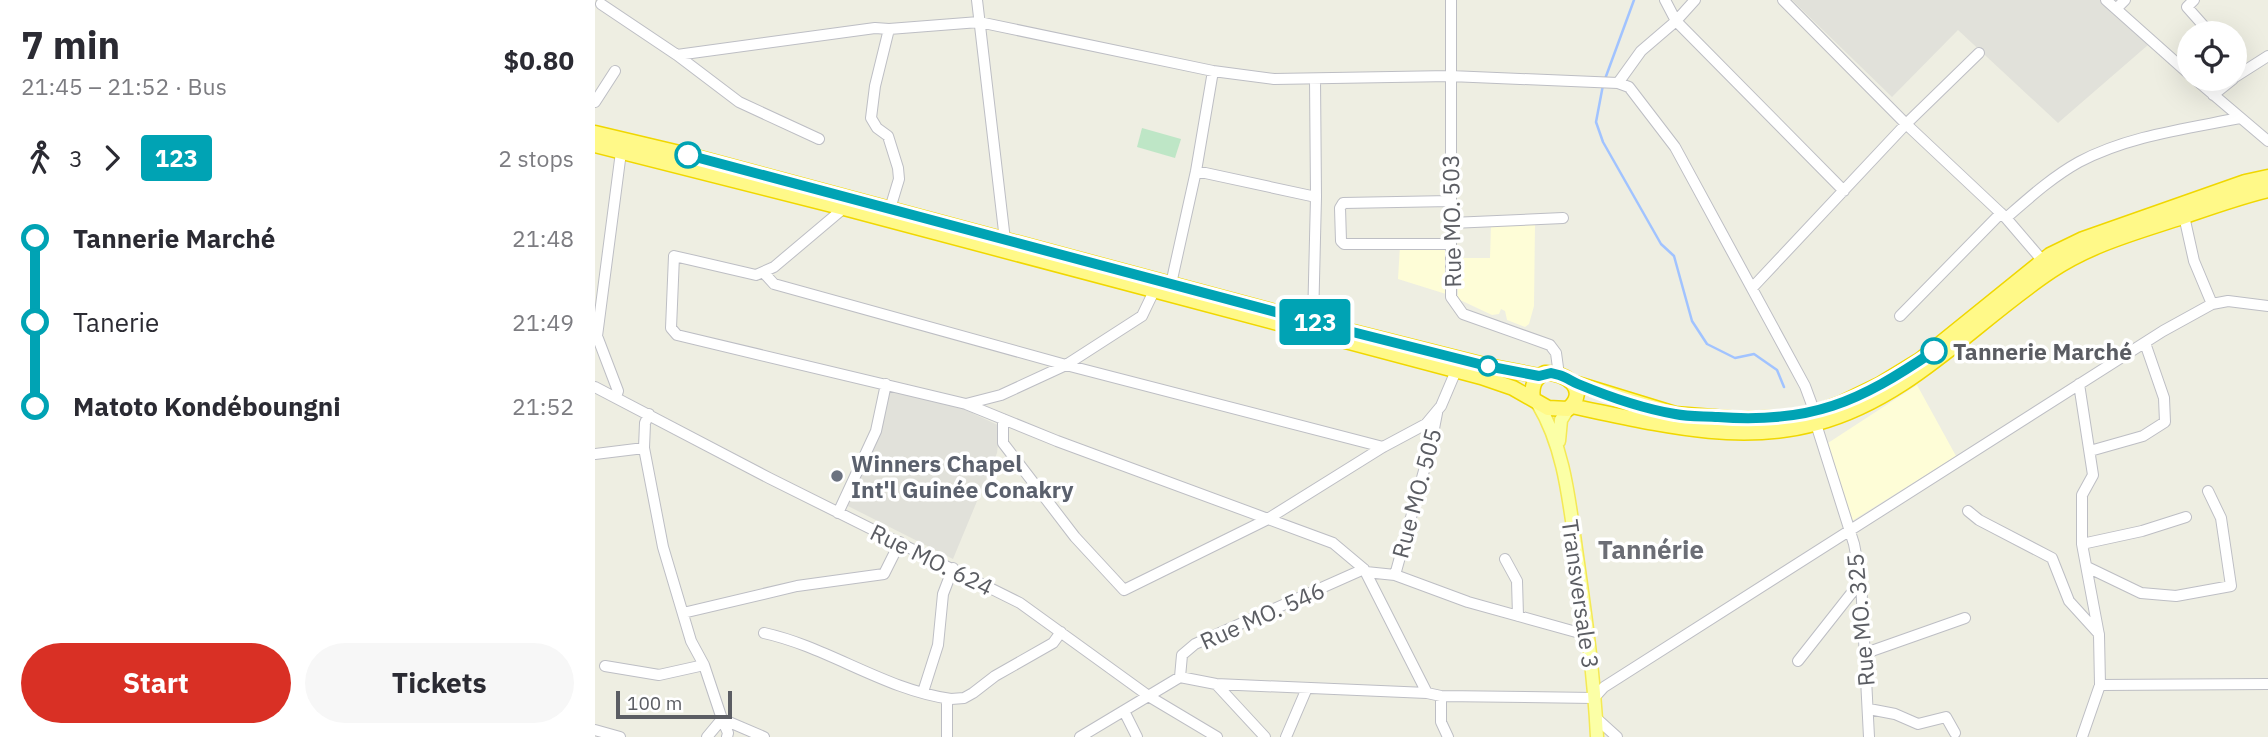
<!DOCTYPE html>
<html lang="en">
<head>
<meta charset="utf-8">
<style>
  body { margin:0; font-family:"IBM Plex Sans",sans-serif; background:#f7f7f7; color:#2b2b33; height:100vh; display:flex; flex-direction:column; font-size:26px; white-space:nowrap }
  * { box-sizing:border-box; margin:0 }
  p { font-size:23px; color:#7c7c81 }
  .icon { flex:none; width:38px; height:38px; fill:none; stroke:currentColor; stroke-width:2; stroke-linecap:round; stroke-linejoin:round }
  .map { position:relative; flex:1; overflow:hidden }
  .details { display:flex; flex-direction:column; background:#fff; width:595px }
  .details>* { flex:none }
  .badge { padding:0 14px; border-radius:5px; font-size:24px; line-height:46px }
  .buttons { position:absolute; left:1582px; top:21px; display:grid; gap:14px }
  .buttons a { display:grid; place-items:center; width:70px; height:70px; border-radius:50%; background:#fff; box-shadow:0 7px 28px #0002; font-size:35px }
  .scale { position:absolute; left:21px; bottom:18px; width:116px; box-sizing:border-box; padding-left:7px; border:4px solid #5b5d63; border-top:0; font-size:19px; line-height:24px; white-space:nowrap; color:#5b5d63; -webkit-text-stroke:5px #fff; paint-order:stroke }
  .map>.badge { position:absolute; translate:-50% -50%; box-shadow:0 0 0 4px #fff }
  .legs { display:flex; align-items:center; gap:10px; height:77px; padding:0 21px; font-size:23px }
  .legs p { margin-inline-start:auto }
  .headline { display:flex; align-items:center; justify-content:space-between; height:119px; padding:0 21px }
  h1 { font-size:38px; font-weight:800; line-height:52px }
  .button { display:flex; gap:14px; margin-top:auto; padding:14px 21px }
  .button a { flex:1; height:80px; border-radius:42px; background:#d93025; color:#fff; font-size:28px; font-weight:800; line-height:80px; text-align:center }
  .button a+a { background:#f7f7f7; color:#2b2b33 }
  ul { padding:0 21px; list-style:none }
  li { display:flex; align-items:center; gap:24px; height:84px; font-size:26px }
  li i { display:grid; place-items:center; width:10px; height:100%; margin:0 9px; background:currentColor }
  li i::after { content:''; width:18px; height:18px; margin:-9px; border:5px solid; border-radius:50%; background:#fff }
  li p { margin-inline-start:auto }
  li:first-child i { background:linear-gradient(#0000 50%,currentColor 0) }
  li:last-child i { background:linear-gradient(currentColor 50%,#0000 0) }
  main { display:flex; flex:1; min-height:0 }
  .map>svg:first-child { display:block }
</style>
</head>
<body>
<main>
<section class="details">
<div class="headline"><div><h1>7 min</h1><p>21:45 – 21:52 · Bus</p></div><b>$0.80</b></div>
<div class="legs"><svg class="icon" aria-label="walk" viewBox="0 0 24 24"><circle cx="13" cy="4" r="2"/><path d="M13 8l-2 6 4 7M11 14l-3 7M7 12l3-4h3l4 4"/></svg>3<svg class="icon" aria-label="forward" viewBox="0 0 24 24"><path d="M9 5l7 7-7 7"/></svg><b class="badge" style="background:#00a3b4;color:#fff">123</b><p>2 stops</p></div>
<ul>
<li><i style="color:#00a3b4"></i><b>Tannerie Marché</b><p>21:48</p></li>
<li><i style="color:#00a3b4"></i><span>Tanerie</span><p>21:49</p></li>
<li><i style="color:#00a3b4"></i><b>Matoto Kondéboungni</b><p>21:52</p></li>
</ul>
<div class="button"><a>Start</a><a>Tickets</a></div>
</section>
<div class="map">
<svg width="1673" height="737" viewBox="0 0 1673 737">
  <rect width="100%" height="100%" fill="#eeeee2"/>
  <path fill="#fefdd7" d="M896,224h44l-1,82 -5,18 -4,3 -18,-7 -2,-9 -4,-2 -2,5 -7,1 -34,-16v-41h32z
    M805,246l46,2v46l-48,-15z
    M1322,385l39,71 -104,65 -24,-78z"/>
  <path fill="#e1e1da" d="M1197,0h309l47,45 -90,78 -100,-93 -66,67z
    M294,390l76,16 9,8 26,12 -3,27 -44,106 -109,-55 38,-76z"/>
  <path fill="#bee6c6" d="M547,128l39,11 -6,19 -38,-11z"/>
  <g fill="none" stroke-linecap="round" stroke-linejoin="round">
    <path stroke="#a1c3ff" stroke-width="2.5" d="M1010,79l29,-79
      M1008,85l-7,37 7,20 58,102 13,12 18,65 15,23 28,14 19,-4 23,16 7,17"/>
    <g stroke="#bdbec4" stroke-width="12">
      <path id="minor" d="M382,0l28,240
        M856,0v297l12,17 87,31 6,8 3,22
        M1070,0l11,21 168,170
        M1188,0l123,124 100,94 36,42
        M1511,0l83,74
        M1599,0l-7,7 23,26
        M6,4l76,51 198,-27 14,1
        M1521,9l9,-9
        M82,55l62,47 80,37
        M1640,77l33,-21
        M1600,79l73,62
        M1023,83l23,-32 35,-30 19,-21
        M1618,95l20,-16
        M0,102l20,-31
        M601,171l120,26
        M856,201l-108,2 -3,5 1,33 3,3h107
        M249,208l-70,59 -18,8 -82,-19 -3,72 6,7 289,69 35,-9 65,-30 76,-49 12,-25
        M294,212l10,-33 -1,-11 -10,-32 -11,-8 -6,-10 4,-32 14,-57 90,-7 234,49 61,8 176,-3 168,7 11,4 46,60 130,239 10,27
        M1589,216l10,45 18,43
        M1411,218c23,-20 46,-41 73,-56 49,-26 106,-33 161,-44
        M856,223l112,-5
        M168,272l11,12 292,81 317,82
        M576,284l25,-113 17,-100
        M1157,288l154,-164 73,-71
        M1305,316l101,-103
        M718,322l3,-125 -1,-118
        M1484,384l14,91 -11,20v49l17,91 1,50 -18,52
        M0,387l174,91 251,125 130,94 67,40
        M21,397l2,-6 -21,-55 24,-184
        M371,404l91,37 276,102 31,26 63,124
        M54,414l-4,9 -1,25 19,99 28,94 13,24 18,54 42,18
        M408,419v24l72,94 49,53 142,-70 117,-73 43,-23 15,-18 17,-40
        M1221,424l38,120 7,37 8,156
        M1495,451l53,-15 22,-14 -1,-24 -19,-55
        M0,454l49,-6
        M1373,511l11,9 73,38 17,43 30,33
        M243,513l38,-82 10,-47
        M1487,544l60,-13 44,-14
        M910,559l12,22 1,35
        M1492,567l54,26 35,3 55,-10 -10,-68 -13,-27
        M771,572l29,3 73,27 108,30 12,1
        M800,575l35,-126 7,-36
        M88,613l114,-27 87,-12 16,-32
        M169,633c64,14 121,57 187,66l13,-1 9,-5 22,-17 58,-33 8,-11
        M1268,654l102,-36
        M1203,661l63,-80
        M10,666l54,9 45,-10
        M585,677l2,-22 13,-11 169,-75
        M621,684l49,53
        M1505,685l168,-1
        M328,692l15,-47 5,-51 10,-26
        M846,696v26l7,15
        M352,699v38
        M1274,709l26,5 23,10 28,-7 9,16
        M529,711l13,26
        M1001,718l21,19
        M0,730l25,7
        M112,737l15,-18 6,14 -1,4
        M485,737l100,-60 36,7 211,9 14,3 153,2 10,-11 559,-356 49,-27 16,-3 40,5
        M691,737l21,-49"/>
    </g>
    <g stroke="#f4e955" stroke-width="15">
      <path id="major" d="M943,404c26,43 31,96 38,145 9,63 18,125 21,188
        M964,441l2,-21 7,-11"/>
    </g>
    <g stroke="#f0d700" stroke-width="17">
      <path id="highway" d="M0,133l93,22 625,167 175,44 51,10
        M0,145l249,63 637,169 32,11 35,20 20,1c22,-19 -2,-37 -23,-36 -11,5 -14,14 -12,26
        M979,383l101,31 63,5 42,-1 35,-5 27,-10 37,-18 41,-25 130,-105 33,-16 162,-57 23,-5
        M976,406c79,16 166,40 246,17 93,-25 156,-100 234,-152 40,-27 86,-39 131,-54 29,-10 57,-20 86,-27"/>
    </g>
    <use href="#minor" stroke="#fff" stroke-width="10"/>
    <use href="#major" stroke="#fbffa6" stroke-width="12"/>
    <use href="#highway" stroke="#fff988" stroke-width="14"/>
  </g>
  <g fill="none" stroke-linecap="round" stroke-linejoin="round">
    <g stroke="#fff" stroke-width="16">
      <path id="line-1" d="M93,155l625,167 174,44 52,10 12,-3 8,2c7,2 12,6 19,9 29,12 67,25 97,30 14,3 29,2 43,3 93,7 141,-15 216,-66"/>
    </g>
    <use href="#line-1" stroke="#00a3b4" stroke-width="10"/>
  </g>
  <g fill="#fff" stroke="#00a3b4" stroke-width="3.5">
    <circle cx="93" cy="155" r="12"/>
    <circle cx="1339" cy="351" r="12"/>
    <circle cx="893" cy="366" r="9"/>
  </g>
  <circle fill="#6b7280" stroke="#fff" stroke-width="2.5" cx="242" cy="476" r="7"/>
  <g text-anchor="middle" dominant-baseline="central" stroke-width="7" stroke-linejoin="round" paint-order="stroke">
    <g font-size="23" fill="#5b5d63" stroke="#fff">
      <text transform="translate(856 221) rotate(-91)">Rue MO. 503</text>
      <text transform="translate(821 493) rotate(-75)">Rue MO. 505</text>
      <text transform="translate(337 559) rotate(26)">Rue MO. 624</text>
      <text transform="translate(986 594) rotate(82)">Transversale 3</text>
      <text transform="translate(667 615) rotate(-24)">Rue MO. 546</text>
      <text transform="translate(1265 620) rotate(-95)">Rue MO. 325</text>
    </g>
    <g font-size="23" font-weight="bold" fill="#5b5d63" stroke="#fff" text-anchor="start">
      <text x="1358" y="351">Tannerie Marché</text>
    </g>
    <g font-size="23" font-weight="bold" fill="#5b616d" stroke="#fff" text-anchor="start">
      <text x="256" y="463">Winners Chapel<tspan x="256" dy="26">Int'l Guinée Conakry</tspan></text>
    </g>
    <g font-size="26" font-weight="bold" fill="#6c6e76" stroke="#fff">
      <text x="1056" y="549">Tannérie</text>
    </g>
  </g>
</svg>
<div class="buttons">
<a><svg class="icon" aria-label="locate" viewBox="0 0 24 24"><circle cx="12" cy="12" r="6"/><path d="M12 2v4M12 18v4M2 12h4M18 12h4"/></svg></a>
</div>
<div class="scale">100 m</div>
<b class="badge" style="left:720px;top:322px;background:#00a3b4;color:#fff">123</b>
</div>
</main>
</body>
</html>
